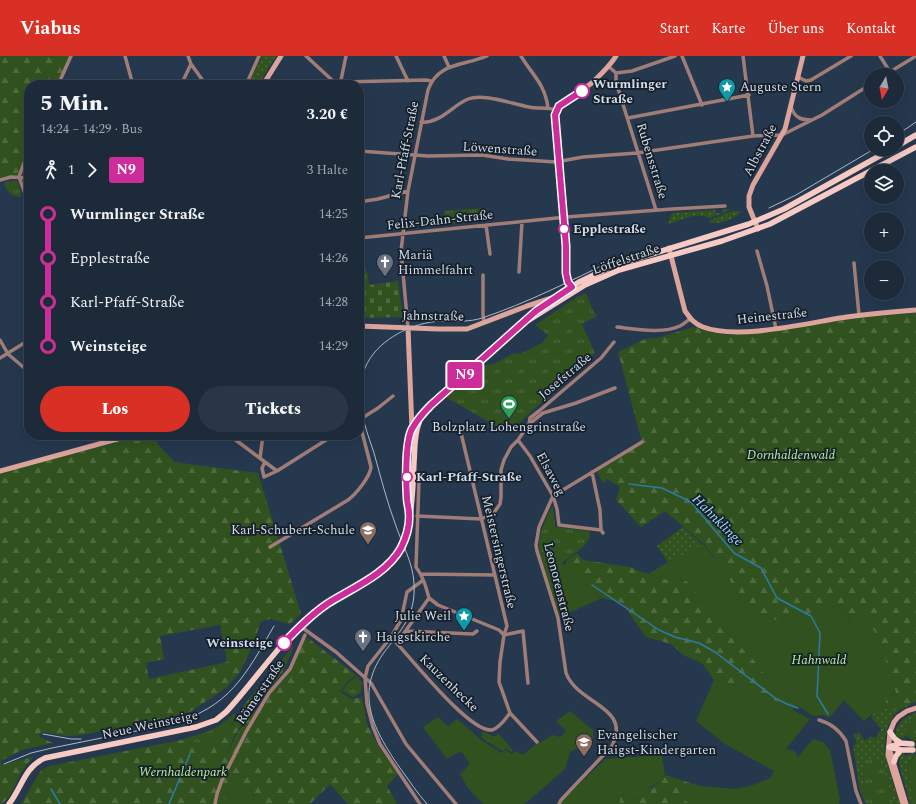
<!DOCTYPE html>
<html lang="de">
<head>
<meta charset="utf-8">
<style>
  body { margin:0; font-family:Spectral,serif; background:#293645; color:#f1f3f6; height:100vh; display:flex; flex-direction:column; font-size:15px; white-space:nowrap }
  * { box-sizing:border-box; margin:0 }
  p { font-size:13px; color:#a0a7af }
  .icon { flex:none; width:22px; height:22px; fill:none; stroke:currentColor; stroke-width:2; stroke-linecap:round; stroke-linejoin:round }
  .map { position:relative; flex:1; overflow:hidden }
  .sheet { position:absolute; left:24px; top:24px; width:340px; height:360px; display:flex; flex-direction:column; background:#1c2a3a; border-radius:16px; box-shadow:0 4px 16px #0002,0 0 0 1px #3a4654 }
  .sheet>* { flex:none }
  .badge { padding:0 8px; border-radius:3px; font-size:14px; line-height:26px }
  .needle { width:26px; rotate:190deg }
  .tools { position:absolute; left:864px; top:12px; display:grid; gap:8px }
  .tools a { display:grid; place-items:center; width:40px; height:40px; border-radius:50%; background:#1c2a3a; box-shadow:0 4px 16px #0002,0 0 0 1px #3a4654; font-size:20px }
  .map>.badge { position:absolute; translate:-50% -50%; box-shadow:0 0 0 2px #fff }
  .legs { display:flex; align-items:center; gap:6px; height:44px; padding:0 16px; font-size:13px }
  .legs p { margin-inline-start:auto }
  .headline { display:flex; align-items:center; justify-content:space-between; height:68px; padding:0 16px }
  h1 { font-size:22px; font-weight:800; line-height:30px }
  .cta { display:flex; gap:8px; margin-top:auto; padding:8px 16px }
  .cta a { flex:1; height:46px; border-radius:24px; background:#d93025; color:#fff; font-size:16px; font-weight:800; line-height:46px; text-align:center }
  .cta a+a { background:#293645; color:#f1f3f6 }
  ul { padding:0 16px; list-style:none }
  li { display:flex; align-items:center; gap:14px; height:44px; font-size:15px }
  li i { display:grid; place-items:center; width:6px; height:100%; margin:0 5px; background:currentColor }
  li i::after { content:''; width:10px; height:10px; margin:-5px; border:3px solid; border-radius:50%; background:#1c2a3a }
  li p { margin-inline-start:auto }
  li:first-child i { background:linear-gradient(#0000 50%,currentColor 0) }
  li:last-child i { background:linear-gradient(currentColor 50%,#0000 0) }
  header { display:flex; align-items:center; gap:24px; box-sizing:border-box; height:56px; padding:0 20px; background:#d93025; color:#fff }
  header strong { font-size:19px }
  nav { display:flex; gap:22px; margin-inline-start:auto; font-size:14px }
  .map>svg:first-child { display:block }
</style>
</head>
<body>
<header>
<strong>Viabus</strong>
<nav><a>Start</a><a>Karte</a><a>Über uns</a><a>Kontakt</a></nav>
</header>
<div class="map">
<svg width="916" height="748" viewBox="0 0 916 748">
  <defs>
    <pattern id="grass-dots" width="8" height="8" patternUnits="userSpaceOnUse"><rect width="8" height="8" fill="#31521e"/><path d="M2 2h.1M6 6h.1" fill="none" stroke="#4e6a3f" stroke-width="1.8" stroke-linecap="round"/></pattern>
    <pattern id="forest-firs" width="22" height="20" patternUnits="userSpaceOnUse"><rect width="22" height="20" fill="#31521e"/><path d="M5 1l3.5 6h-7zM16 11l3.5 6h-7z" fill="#4e6a3f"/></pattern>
    <pattern id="cemetery-stones" width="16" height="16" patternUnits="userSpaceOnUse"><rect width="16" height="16" fill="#31521e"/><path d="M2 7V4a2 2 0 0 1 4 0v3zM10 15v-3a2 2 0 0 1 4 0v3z" fill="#4e6a3f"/></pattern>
    <pattern id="park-tufts" width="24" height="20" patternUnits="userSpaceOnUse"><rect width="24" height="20" fill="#31521e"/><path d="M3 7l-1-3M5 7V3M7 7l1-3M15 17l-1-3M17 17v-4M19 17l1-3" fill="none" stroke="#4e6a3f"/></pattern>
  </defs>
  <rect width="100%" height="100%" fill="#25384e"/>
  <path fill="url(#grass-dots)" d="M262,0h14l-18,29h-10z
    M723,153h7l-6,4 -15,5c-11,-7 -29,3 -41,6l4,-11 44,-3v3h6z
    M733,155h8c-4,8 -22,13 -30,12l-1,-3z
    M683,471l20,18 -35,17 -11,-16z
    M913,647c-5,4 -13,5 -18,11 -21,26 -3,63 5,90h-6l-5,-17 -26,-26 1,26 -4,4 -7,-45 4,-3 -4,-8 6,-3 6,9 6,-5 4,3 6,-10 -10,-12 3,-5 13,-4 1,3z
    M916,657v5h-3l-7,16 9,6c1,12 -2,17 -8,27l8,37h-5l-11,-40 1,-10 4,-1 1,3 6,-2c4,-7 3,-16 -6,-18l-2,3c-15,-2 -3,-18 3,-22 3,-2 7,-3 10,-4z"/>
  <path fill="url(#forest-firs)" fill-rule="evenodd" d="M0,0h71l-13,29h-29v67l-10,25 -19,3z
    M916,257v389l-28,9 -1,-3 -2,-11 11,-4 -9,-24 -49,-64 -57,17 -33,-11 -25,-42 -19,-25 -39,-33 -24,16 -25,-27 4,-13 -13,-8 -4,4 -6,-11 45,-30 -24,-90 27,-13 16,-2 32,-10 19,5 18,3 64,-7 68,-11z
    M143,379h7l24,27 84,11 42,137 1,4 -11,10 -19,-5 -10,2 -9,26 -12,25 -13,15 -37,25 -25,7 -83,16 -17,1 -23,-4 -3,2 1,3 13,6 -31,7 -21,11v3l2,1 31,-9c-3,4 -7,8 -10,12 -8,11 -11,31 -24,36v-332l107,-27zM220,569l7,37 -78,17 -3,-16 18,-4 -4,-23z
    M577,497l6,7 47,7 18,7 16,5 23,2 41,53 26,26 16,22 28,24 -6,4 -32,-17 -46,-13 -12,-17 -19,-8 -12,-11 -25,-7 -24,-34 -20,-5 -38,-32 4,-7z
    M308,582l48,37 -9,7 -7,10 12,7 10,-2 5,27 11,22 20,28 -11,12 10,18h-49l-18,-20 -20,20h-53l-6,-14 -35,14h-195l20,-34 9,-4 131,-26 28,4 19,-13 16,-26 51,-61 -11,26 -49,64 -11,27 12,-26 9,-13 41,-45 17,-38z
    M913,662h3v23l-1,-1 -9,-6v-8z
    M665,719l35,11 -19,9 8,9h-70l1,-8 33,-9z"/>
  <path fill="url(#cemetery-stones)" d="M359,208h4l5,10 1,11 29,-4 5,36 -44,1z"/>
  <path fill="url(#park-tufts)" d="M15,124l3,2 4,15c-9,0 -15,-4 -18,-14z
    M487,152l1,12 -43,4 -1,-13z
    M586,237l7,18 4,5 -15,8 13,29 -76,70 -12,-14 -8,7 13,14 -3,3 -67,-38 44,-30 8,-1 18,-10 10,-1 20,-10 6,-8 -13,-10 42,-28z
    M552,451h1l2,20 34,4c5,14 -19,24 -27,32l-6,-9 -17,-2c-1,-17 5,-30 13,-45z
    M357,620l5,6 -1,11 -8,4 -11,-6 6,-8z
    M234,657l2,3 -8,15 -19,13 -28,-4c22,-8 36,-8 53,-27z
    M483,675l9,5h4l2,-3 15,17 -2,2 -5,-4 -3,3 -6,-3 -16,-11z
    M877,702l5,5 12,41h-28l-6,-13 4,-4 -1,-26z"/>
  <path fill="#31521e" d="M507,353l12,14 -7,7 -13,-14z
    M703,488l20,25 25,42 33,11 57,-17 14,19 12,-8 15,22 17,55 -11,4 2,11 -13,4 -10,9 -20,-21 -15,18 -5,-3 -11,1 -15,-10 -28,-24 -16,-22 -26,-26 -41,-53 -23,-2 -16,-5 20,-12z
    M539,496l17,2 8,12 38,32 -42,19z
    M714,624l46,13 50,26 -24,30 8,2 4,6 15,-18 10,3 7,8 10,49 -1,5h-150l-9,-9 20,-9 37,3 16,-4 17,-7 4,-7 -49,-27 -29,-23z
    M570,655l23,19v9l-23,13 -5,17 -40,35h-42l-15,-16 -8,-14 10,-10 -9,-13 -14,8 -24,-32 15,-10 10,9 9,-7 23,20 21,14 5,-3 5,4 5,-3 7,4 9,-8 21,-12 7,2 6,-6 -10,-10z
    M916,697v51h-1l-8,-37z
    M662,699l3,20c-13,15 -27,16 -45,21l-1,8h-60l46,-45z
    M235,731l16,3 6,14h-41l2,-7 10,2z"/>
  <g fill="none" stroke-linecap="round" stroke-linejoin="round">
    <path stroke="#2b7ca8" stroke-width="1.5" d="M629,428l33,4 29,14 43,51 27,15 16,30 34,18 9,17 -3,63 11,18
      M592,529l67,45 16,7 24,6 16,9 60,46 12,6 11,4
      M51,733l9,15
      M169,748l21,-50"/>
    <path stroke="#a17d77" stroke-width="3.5" d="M125,0l8,29
      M188,0l3,8 15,21
      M306,0l27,25 8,1 85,-2 5,1
      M396,0l12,25
      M444,0l5,11
      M521,0c12,20 24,28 27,52
      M682,0l20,49
      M743,0l10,80
      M880,0l10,16
      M608,10l8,7 16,-2 43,-15
      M616,17v9l40,128
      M885,19l31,-19
      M798,21l8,4 5,-1 40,-24
      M58,29l13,-29
      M181,29l10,-21
      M246,29l13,-29
      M340,29l6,-29
      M791,51c4,11 10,13 21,13
      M628,62l121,-23
      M421,66c19,2 32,-17 47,-23 16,-6 44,5 61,8 9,2 18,0 27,3
      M359,95l69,5 54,-1 26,4 48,3 27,-5 54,-4 116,-17 29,-1 40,-20 49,-31
      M19,121l10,28
      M19,121l10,-28
      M0,124l11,-3 18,1
      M359,146l19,-3 30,-8
      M486,169l4,29
      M359,182l207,-21 106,-8 53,-3
      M757,195l10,35 9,43
      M854,207l5,52
      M519,216l3,-50
      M483,219v40l1,7
      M617,271c18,2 46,7 63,-1 4,-2 7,-5 10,-7
      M408,272l-7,-77 7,-60 20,-101c10,-28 36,-24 59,-34
      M0,284l8,14 21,18
      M0,302l29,-18
      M359,364l19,-12 15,-12
      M529,368l1,-6 9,-7 62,-53 13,-16
      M463,371l-2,6 46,193 -3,9 -4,27 -1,20 11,31 27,29
      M107,379l5,6
      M229,379l48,36
      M518,384l12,16 23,40 4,13 2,16 42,5
      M260,402l3,-23
      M265,406l-3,6 2,9 13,-6 57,-36
      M592,416l8,38 1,20 2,3
      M414,419l5,5 -3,87c7,9 10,20 13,31
      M417,460l64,3 12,-5 7,-10 1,-7v-27l3,-10 7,-13 7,-7 11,-16 14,-11 33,-10 39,-15
      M270,491l78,-47c8,-6 22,-23 23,-33l-12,-47
      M421,518l74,1
      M429,542l9,7 61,25 5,5
      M300,570l36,26 35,31 35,61 50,60
      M406,575l67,3 4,-3
      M504,579l19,-4 5,52
      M391,581c17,17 78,96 101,93 8,-2 14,-12 18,-17
      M397,587l32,-45
      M819,664c11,3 21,11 27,21l10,50 5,13
      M215,748l2,-10 5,-14 24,-48 23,-39 21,-24 15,-34
      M420,748l-40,-60 -7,-17 -6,-23 -2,-26 3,-12 23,-29 10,-17 6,-28 15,-11
      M559,748l2,-4 51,-54c20,-40 -34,-41 -46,-73l-8,-55 -21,-67 -1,-6 3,-18 14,-31 89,-54"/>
    <path stroke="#dda49b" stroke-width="5" d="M263,29l18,-29
      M758,173l-9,-22v-11l4,-11 32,-56 18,-73
      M669,192l16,63c5,7 9,13 18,16 34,13 101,-3 137,-9 25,-4 50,-6 76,-8
      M573,233l-4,-7 -3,-9v-27l-11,-131c5,-16 26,-23 38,-33 8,-8 17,-16 23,-26
      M359,270l79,3h29l60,-23 28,-9
      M408,272l4,101
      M0,415l132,-36
      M889,692l17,56
      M903,748l-15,-49 2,-23 4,-10 4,-5 9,-6 9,-3"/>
    <path stroke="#f7cbc4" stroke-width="5.5" d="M897,90l19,-11
      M529,264l56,-35 34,-15 103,-29 48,-17 146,-77
      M410,458c-4,-20 -7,-66 2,-84 4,-10 12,-18 19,-25l105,-94 43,-29 34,-16 136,-42 35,-15 108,-60
      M890,676l5,7 6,4
      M889,691l12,3h12
      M889,691l12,-4 11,1
      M894,706l2,-6 5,-6
      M9,748c13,-16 15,-37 36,-46l151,-31 20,-7 10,-8c30,-32 56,-74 91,-101 10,-8 22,-15 33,-21 19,-12 43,-22 52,-44 10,-23 11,-59 12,-84 1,-13 0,-27 5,-39"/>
    <path stroke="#acbac9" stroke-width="1" d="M897,79l19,-13
      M769,152l27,-13 78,-46
      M43,678l28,5h10
      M4,708l27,-11 21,-5 119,-24c59,-17 74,-48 103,-98
      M427,748c-10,-11 -18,-24 -27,-36 -25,-36 -46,-73 -17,-114 18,-25 33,-37 31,-71 -1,-20 -12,-39 -18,-57 -9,-24 -15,-48 -22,-73 -6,-18 -14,-39 -14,-58 -1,-15 5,-31 14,-42 17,-20 45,-32 71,-32 12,0 25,1 37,-3 45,-15 88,-37 132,-58"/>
  </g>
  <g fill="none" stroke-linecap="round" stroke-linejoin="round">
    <g stroke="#fff" stroke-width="9">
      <path id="line-1" d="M284,587c13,-14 27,-28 43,-39 25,-16 59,-29 74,-56 5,-10 9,-24 8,-35 0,-5 -2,-10 -2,-15 -1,-16 -2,-56 5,-69 5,-9 12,-17 19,-24l105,-94 36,-24 -4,-5 -2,-9v-27l-11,-131 4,-9 23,-15"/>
    </g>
    <use href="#line-1" stroke="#cd2d98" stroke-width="6"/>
  </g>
  <defs>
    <g id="sight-pin" transform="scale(0.9)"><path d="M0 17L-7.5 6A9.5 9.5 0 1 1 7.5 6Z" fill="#0f9aa8" stroke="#161f29"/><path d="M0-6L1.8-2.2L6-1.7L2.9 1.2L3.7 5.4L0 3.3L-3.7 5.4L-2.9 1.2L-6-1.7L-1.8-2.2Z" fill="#fff"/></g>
    <g id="church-pin" transform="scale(0.9)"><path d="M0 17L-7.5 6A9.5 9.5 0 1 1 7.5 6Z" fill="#6b7280" stroke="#161f29"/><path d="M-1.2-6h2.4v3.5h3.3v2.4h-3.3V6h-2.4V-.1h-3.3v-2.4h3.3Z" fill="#fff"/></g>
    <g id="stadium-pin" transform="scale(0.9)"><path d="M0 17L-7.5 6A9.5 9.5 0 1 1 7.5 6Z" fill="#2e9e5b" stroke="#161f29"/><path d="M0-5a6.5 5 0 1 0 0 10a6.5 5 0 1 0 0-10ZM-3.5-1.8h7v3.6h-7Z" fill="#fff"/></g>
    <g id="school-pin" transform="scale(0.9)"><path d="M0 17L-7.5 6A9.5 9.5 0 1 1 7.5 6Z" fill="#8d6e63" stroke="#161f29"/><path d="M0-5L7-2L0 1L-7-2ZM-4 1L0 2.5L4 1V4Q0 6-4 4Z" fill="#fff"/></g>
  </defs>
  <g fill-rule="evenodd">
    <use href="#sight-pin" x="727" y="31"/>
    <use href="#church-pin" x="385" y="206"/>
    <use href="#stadium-pin" x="509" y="348"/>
    <use href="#school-pin" x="368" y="474"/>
    <use href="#sight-pin" x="464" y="560"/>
    <use href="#church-pin" x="363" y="581"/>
    <use href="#school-pin" x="584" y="686"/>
  </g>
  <g fill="#fff" stroke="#cd2d98" stroke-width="2">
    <circle cx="582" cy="35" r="7"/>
    <circle cx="564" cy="173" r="5"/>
    <circle cx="407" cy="421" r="5"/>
    <circle cx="284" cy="587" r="7"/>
  </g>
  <g text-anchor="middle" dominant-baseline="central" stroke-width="3.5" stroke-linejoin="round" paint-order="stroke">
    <g font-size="13" font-weight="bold" fill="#d1deeb" stroke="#161f29" text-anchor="start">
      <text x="593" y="28">Wurmlinger<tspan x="593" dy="15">Straße</tspan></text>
      <text x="573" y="173">Epplestraße</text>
      <text x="416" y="421">Karl-Pfaff-Straße</text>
      <text x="273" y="587" text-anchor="end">Weinsteige</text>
    </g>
    <g font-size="13" fill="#d1deeb" stroke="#161f29" text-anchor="start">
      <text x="740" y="31">Auguste Stern</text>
      <text x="398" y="199">Mariä<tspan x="398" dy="15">Himmelfahrt</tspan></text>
      <text x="509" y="371" text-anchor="middle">Bolzplatz Lohengrinstraße</text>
      <text x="355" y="474" text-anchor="end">Karl-Schubert-Schule</text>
      <text x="451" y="560" text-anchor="end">Julie Weil</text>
      <text x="376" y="581">Haigstkirche</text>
      <text x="597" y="679">Evangelischer<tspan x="597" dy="15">Haigst-Kindergarten</tspan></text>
    </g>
    <g font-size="13" fill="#d1deeb" stroke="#161f29">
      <text transform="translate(500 93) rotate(4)">Löwenstraße</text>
      <text transform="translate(405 94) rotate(-79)">Karl-Pfaff-Straße</text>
      <text transform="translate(760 94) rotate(-62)">Albstraße</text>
      <text transform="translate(652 105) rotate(73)">Rubensstraße</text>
      <text transform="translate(440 164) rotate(-6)">Felix-Dahn-Straße</text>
      <text transform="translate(626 203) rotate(-19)">Löffelstraße</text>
      <text transform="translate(433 260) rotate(1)">Jahnstraße</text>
      <text transform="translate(772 260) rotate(-6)">Heinestraße</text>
      <text transform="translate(565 320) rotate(-40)">Josefstraße</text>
      <text transform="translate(551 418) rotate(62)">Elsaweg</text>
      <text transform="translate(499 496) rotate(77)">Meistersingerstraße</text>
      <text transform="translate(559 531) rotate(76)">Leonorenstraße</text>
      <text transform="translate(449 627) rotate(44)">Kauzenhecke</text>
      <text transform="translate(260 636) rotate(-56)">Römerstraße</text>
      <text transform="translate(150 669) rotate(-12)">Neue Weinsteige</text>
    </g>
    <g font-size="13" font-style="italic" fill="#b5f197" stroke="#161f29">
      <text x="791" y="399">Dornhaldenwald</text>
      <text x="819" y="604">Hahnwald</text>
      <text x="183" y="716">Wernhaldenpark</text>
    </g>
    <g font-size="14" font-style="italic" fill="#9dd8fd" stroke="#161f29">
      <text transform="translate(718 464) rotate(45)">Hahnklinge</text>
    </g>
  </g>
</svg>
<div class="tools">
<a><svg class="needle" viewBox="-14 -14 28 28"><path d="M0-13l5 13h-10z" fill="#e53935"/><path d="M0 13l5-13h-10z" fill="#a0a7af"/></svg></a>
<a><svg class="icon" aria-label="locate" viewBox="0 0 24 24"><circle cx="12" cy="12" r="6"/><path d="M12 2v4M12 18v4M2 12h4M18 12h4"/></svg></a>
<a><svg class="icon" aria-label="layers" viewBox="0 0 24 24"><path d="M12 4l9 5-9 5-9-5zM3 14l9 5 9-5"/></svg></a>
<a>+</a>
<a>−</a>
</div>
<b class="badge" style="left:465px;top:319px;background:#cd2d98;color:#fff">N9</b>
<section class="sheet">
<div class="headline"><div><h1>5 Min.</h1><p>14:24 – 14:29 · Bus</p></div><b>3.20 €</b></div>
<div class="legs"><svg class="icon" aria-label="walk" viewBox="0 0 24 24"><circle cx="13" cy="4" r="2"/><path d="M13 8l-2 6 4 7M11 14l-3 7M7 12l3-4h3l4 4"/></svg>1<svg class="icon" aria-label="forward" viewBox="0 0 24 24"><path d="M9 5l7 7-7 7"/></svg><b class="badge" style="background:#cd2d98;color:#fff">N9</b><p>3 Halte</p></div>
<ul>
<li><i style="color:#cd2d98"></i><b>Wurmlinger Straße</b><p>14:25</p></li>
<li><i style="color:#cd2d98"></i><span>Epplestraße</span><p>14:26</p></li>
<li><i style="color:#cd2d98"></i><span>Karl-Pfaff-Straße</span><p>14:28</p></li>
<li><i style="color:#cd2d98"></i><b>Weinsteige</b><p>14:29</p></li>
</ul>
<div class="cta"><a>Los</a><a>Tickets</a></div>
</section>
</div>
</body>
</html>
